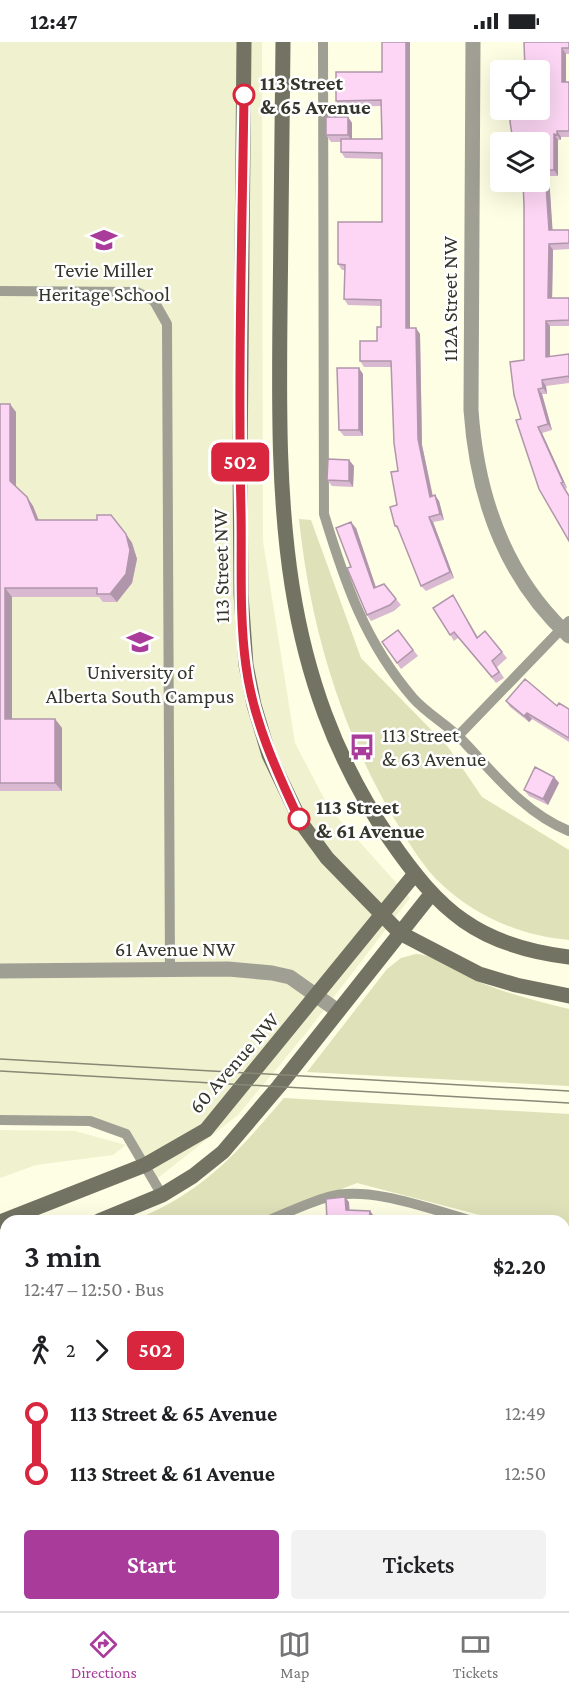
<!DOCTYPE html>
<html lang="en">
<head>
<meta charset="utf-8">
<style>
  body { margin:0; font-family:"Crimson Pro",serif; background:#f2f2f2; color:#202124; height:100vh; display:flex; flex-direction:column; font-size:22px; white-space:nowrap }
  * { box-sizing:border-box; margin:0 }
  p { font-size:20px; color:#757577 }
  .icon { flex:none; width:33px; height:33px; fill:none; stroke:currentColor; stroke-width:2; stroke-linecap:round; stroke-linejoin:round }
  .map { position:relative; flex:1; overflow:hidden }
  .panel { position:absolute; left:0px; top:1173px; width:570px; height:396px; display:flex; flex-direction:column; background:#fff; border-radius:18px 18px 0 0; box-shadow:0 6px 24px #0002 }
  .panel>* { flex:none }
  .badge { padding:0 12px; border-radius:9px; font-size:21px; line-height:39px }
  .controls { position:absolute; left:490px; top:18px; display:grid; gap:12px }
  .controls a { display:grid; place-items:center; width:60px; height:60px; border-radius:6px; background:#fff; box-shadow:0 6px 24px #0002; font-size:30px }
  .map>.badge { position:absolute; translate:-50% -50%; box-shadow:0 0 0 3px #fff }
  .legs { display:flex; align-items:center; gap:9px; height:66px; padding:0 24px; font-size:20px }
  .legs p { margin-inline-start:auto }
  .head { display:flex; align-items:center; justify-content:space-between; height:102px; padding:0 24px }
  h1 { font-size:33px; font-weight:600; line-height:45px }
  .button { display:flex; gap:12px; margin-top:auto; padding:12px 24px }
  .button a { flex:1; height:69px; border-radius:6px; background:#a93b9a; color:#fff; font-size:24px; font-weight:600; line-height:69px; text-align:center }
  .button a+a { background:#f2f2f2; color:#202124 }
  ul { padding:0 24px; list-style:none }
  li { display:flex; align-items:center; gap:21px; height:60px; font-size:22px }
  li i { display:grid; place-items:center; width:9px; height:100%; margin:0 8px; background:currentColor }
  li i::after { content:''; width:15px; height:15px; margin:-8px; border:4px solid; border-radius:50%; background:#fff }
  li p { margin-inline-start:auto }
  li:first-child i { background:linear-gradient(#0000 50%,currentColor 0) }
  li:last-child i { background:linear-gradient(currentColor 50%,#0000 0) }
  .status { display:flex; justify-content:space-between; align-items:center; height:42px; padding:0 30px; background:#fff; direction:ltr }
  .status svg { height:16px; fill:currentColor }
  .menu { display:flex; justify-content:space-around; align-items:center; height:84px; border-top:2px solid #e0e0e0; background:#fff; font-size:16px; color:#757577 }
  .menu a { display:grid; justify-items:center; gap:3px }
  .menu .on { color:#a93b9a }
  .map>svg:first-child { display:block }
</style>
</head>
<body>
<div class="status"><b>12:47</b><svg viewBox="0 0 49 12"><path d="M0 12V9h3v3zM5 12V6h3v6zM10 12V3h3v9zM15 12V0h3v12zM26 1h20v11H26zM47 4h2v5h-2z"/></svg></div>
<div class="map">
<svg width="569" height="1569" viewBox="0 0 569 1569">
  <rect width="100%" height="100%" fill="#fdfee3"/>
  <path fill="#f0f2cf" d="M0,0h262l1,499 32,202 34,65 81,90 -103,134 -69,83 -84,66 -28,-47 -36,-13 -90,-1z
    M0,1088l75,1 51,14 -13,10 -77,10 -36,13z"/>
  <path fill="#dfe1b9" d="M299,477l12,1 50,138 87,89 34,50 87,53v90c-50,-4 -98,-26 -133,-61 -17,-18 -31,-43 -44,-64 -53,-91 -82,-191 -93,-296z
    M416,912c25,2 46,21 68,30 28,11 56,18 85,25v77l-262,-14 80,-103 14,-11z
    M284,1056l285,16v124l-5,-1v-16h-61l-146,-38 -98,38h-127c71,-28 104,-67 152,-123z"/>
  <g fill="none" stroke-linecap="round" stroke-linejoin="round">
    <path stroke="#9f9f94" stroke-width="10" d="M323,0l1,472c21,69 41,128 89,184 15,17 37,28 52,45 31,33 61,71 104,88
      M0,249l137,1 17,9 13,23 3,646
      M458,694l111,-115
      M0,1078l90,1 36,13 36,61
      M267,1179c20,-8 40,-18 61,-24 42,-12 104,13 145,24
      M564,1203l5,1
      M564,1481l5,1
      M108,1563l3,6"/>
    <path stroke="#9f9f94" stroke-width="15" d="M473,0l-2,368c6,86 33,166 98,226
      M0,929l228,-2 44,4 18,4 48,34
      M564,1338l5,2
      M247,1563l3,6"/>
    <path stroke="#727363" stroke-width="15" d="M244,0l-4,425 1,127 5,71 8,40 15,50 33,69 25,34 73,75 79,41 37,11 53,11
      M283,0c-1,91 -2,182 -3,272 -2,191 -2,360 109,524 50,73 89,108 180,119
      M99,1179l63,-26 31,-19 30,-24 56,-66 153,-193
      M0,1180l145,-57 61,-35 208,-255
      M0,1216l6,-2"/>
    <path stroke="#878876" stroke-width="1.5" d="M0,1017l569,32
      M0,1029l569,32"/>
  </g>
  <path fill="#d9b8d2" d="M410,0v286l10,6 2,111 11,51 6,5 5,19 -11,2 21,56 -28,13 -5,-5 -21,-54 -5,-6 3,-55 -7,-104h-27l-4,-6 17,-20 4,-14v-21l-33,-1 -4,-6 1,-29h-3l-4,-6 44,-42v-63l-37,-1 -4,-6v-10h-10l-5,-7 22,-18 4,6v16h30l-1,-33 -41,1 -4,-6 46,-29z
    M524,0h45v12h-3v28h3v55h-8v3h-3v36h-9l3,54h17v19l-16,1 -1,48h17v28h-19v31l19,-3v29l-23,3 1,8h-5l10,36 -10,3 25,55 -2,1 4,6 -48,-76 3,-59v-155l-3,-65h-5l-4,-6 28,-24z
    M363,332v62h-19l-5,-6z
    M0,362l16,8v75l11,10 6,9 6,14 87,14 6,9 5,16 -5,24 -15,19h-14l-4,-5h-87v122h43l7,9v63h-62z
    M354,424l-1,21 -21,-1 -5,-6z
    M356,486l20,59 20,12 5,6 -7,6 -23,10 -4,-6 -16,-48z
    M453,553l25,42 24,15 5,6 -10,9 7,11 -8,5 -38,-45 -4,3 -21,-33z
    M398,588l20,26 -17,13 -19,-27z
    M506,659l51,5 12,3v33l-37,-23 -3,3 -19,-15z
    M554,735l5,6 -11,22 -19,-9 -5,-6z
    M564,1259l5,1v36l-5,-1z
    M0,1358l6,16v2l-6,2z
    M564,1384l5,1v44l-5,-1z
    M0,1475l6,16v72h55l-15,6h-46z
    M564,1532l5,1v31l-5,-1z"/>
  <path fill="#b096ab" d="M406,0h4v292l-4,-6z
    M562,6l4,6v34l-4,-6z
    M348,75l4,6v19l-4,-7z
    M557,89l4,6v3l-4,-5z
    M554,92l4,6v36l-4,-6z
    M545,128l4,6 4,60 -4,-6z
    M549,202l4,6 -1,54 -4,-6z
    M546,279l4,5v37l-4,-6z
    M416,286l4,6 2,111 12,58 -4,-6 -12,-58z
    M359,326l4,6v62l-4,-6z
    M542,338l4,6 1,8 -4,-6z
    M538,347l4,5 10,36 -4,-6z
    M10,362l6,8v78l-6,-9z
    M538,385l4,6 25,55 -4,-6z
    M349,418l5,6 -1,21 -4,-6z
    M435,453l4,6 5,19 -4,-6z
    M27,455l6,9 9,23 -6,-9z
    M429,475l4,5 21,56 -4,-6z
    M351,480l5,6 22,66 -4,-6z
    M126,492l6,9 5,16 -5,24 -15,19 -7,-8z
    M5,546l7,9v131l-7,-9z
    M527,671l5,6 -3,3 -5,-6z
    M55,677l7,9v63l-7,-8z
    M554,735l5,6 -11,22 -5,-6z
    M345,1155l4,5 1,13 -4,-5z
    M370,1169l4,5v5h-5z
    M0,1358l6,17 -4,-6 -2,-6z
    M0,1475l6,16v5l-6,-15z
    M566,1500l3,4v8l-5,19v-22z"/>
  <path fill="#fcd6f4" stroke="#b096ab" stroke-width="1.5" d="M382,0h24v286h10l2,111 12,58 5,-2 5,19 -11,3 21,55 -29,14 -24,-60h-2l-5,-19 7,-2 -6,-33 7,-1 -4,-28 -3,-82h-31v-20h17v-14h4v-27l-37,-1 1,-34 -7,-1v-42h44v-69l-41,-1v-13h41l-1,-39 -45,1v-29h46z
    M524,0h45v6h-7v34h7v49h-12v4l-3,-1v36h-9l4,60h20v13l-20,1 -1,54h21v22l-23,1v36l23,-3v24v-2l-27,4 1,8 -5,1 10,35 -10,3 25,55 -2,1 8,13v45l-30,-52 -23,-69 5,-1 -7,-24 -4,-33 14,-2v-155l-1,-23h17v-40h-19v-8h-9l-2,-12 1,-12h29v-40h-15z
    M326,75h22v18h-22z
    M337,326h22v62h-20z
    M0,362h10v77l17,16 9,23h61v-5h14l15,19 4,16 -4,24 -16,20h-13v-6h-92v131h50v64h-55z
    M328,417l21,1v21l-22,-1z
    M351,480l23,66 10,-4 12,15 -6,6 -23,10 -20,-47 4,-1 -15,-39z
    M453,553l24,43 8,-7 17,21 -10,9 7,11 -7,5 -38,-45 -4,3 -17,-27z
    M398,588l15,20 -16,13 -15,-21z
    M525,637l32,27 2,-3 10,6v29l-42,-25 -3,3 -18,-15z
    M535,725l19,10 -11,22 -19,-9z
    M345,1155l1,13 24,1 -1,10h-42l-1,-22z
    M564,1259l5,1v31l-5,-1z
    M564,1384l5,1v39l-5,-2z
    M0,1481l6,15v67h35l-7,3 2,3h-36z
    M564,1499l2,1 -2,9z
    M564,1532l5,1v26l-5,-1z
    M62,1563h23l3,6h-23z
    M165,1563h31l2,6h-37l6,-2z"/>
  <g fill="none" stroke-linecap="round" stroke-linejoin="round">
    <g stroke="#fff" stroke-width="14">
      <path id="line-1" d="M244,53c-2,139 -6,278 -3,417 1,51 -2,103 5,154 7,54 30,104 53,153"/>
    </g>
    <use href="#line-1" stroke="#d7263d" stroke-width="9"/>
  </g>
  <defs>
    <g id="school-bare" transform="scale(2.07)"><path d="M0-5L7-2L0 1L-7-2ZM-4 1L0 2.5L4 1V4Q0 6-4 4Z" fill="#a93b9a" stroke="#fff" stroke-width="2.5" paint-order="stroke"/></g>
    <g id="university-bare" transform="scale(2.07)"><path d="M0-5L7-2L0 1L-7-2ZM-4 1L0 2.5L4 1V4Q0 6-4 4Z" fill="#a93b9a" stroke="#fff" stroke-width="2.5" paint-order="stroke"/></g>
    <g id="bus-bare" transform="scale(2.07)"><path d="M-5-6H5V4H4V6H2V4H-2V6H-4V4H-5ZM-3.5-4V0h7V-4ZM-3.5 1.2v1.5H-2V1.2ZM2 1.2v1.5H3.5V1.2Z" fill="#a93b9a" stroke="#fff" stroke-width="2.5" paint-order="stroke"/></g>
  </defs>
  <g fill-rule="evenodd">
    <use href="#school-bare" x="104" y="198"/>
    <use href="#university-bare" x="140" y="600"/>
    <use href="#bus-bare" x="362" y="705"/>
  </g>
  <g fill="#fff" stroke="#d7263d" stroke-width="3">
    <circle cx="244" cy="53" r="10"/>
    <circle cx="299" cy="777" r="10"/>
  </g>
  <g text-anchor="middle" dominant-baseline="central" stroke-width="5" stroke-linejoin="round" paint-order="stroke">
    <g font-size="21" font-weight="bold" fill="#35362b" stroke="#fff" text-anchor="start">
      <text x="260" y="41">113 Street<tspan x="260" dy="24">&amp; 65 Avenue</tspan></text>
      <text x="316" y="765">113 Street<tspan x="316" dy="24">&amp; 61 Avenue</tspan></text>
    </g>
    <g font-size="21" fill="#35362b" stroke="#fff">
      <text x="104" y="228">Tevie Miller<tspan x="104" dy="24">Heritage School</tspan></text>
      <text x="140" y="630">University of<tspan x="140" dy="24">Alberta South Campus</tspan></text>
      <text x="382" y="693" text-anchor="start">113 Street<tspan x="382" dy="24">&amp; 63 Avenue</tspan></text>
    </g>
    <g font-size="21" fill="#35362b" stroke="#fff">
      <text transform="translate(450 257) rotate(-90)">112A Street NW</text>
      <text transform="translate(221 524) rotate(-91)">113 Street NW</text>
      <text x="175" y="907">61 Avenue NW</text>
      <text transform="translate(234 1021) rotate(-49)">60 Avenue NW</text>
    </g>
  </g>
</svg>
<div class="controls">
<a><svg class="icon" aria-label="locate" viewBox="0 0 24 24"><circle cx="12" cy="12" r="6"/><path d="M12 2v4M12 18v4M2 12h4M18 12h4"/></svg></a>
<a><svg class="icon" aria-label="layers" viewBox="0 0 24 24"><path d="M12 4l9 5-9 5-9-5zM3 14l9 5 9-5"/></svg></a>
</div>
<b class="badge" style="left:240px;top:420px;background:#d7263d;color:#fff">502</b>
<section class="panel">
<div class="head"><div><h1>3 min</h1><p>12:47 – 12:50 · Bus</p></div><b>$2.20</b></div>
<div class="legs"><svg class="icon" aria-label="walk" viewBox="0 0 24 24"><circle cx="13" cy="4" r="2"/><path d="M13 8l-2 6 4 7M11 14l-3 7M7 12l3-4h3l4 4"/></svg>2<svg class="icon" aria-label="forward" viewBox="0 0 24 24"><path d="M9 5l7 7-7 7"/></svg><b class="badge" style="background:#d7263d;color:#fff">502</b></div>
<ul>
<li><i style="color:#d7263d"></i><b>113 Street &amp; 65 Avenue</b><p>12:49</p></li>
<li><i style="color:#d7263d"></i><b>113 Street &amp; 61 Avenue</b><p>12:50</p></li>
</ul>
<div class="button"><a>Start</a><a>Tickets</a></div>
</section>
</div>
<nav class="menu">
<a class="on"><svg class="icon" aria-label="directions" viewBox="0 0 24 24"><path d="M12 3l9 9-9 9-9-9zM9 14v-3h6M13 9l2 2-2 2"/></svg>Directions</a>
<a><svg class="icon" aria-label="map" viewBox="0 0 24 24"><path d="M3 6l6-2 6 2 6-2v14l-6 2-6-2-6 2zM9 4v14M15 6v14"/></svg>Map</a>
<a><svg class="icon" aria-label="tickets" viewBox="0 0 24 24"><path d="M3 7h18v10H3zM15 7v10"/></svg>Tickets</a>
</nav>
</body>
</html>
